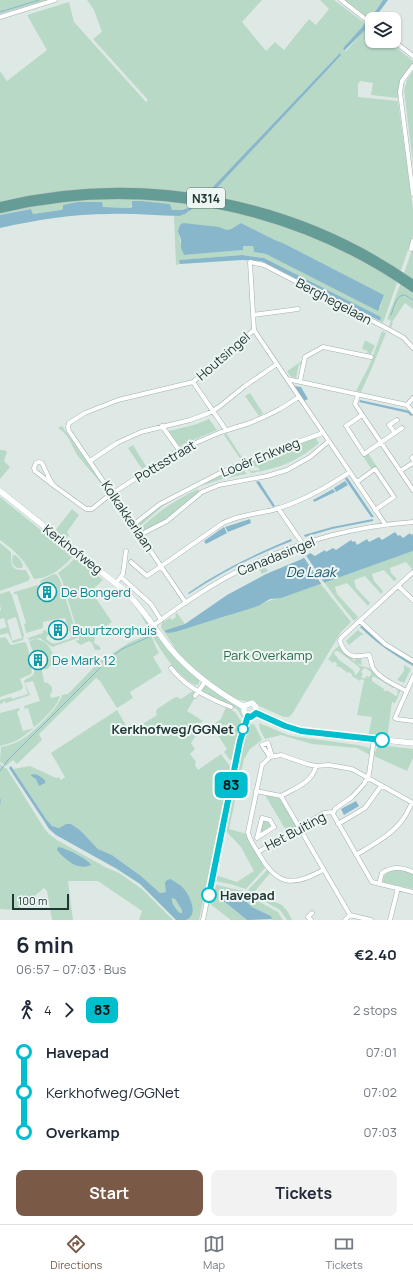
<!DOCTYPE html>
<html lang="en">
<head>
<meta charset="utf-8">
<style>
  body { margin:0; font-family:Manrope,sans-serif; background:#f2f2f3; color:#1f2937; height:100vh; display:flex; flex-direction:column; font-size:15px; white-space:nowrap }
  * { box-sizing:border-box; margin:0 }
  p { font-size:13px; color:#747a83 }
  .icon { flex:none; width:22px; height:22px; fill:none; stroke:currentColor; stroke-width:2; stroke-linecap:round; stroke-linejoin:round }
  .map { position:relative; height:920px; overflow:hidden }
  .drawer { display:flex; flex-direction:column; background:#fff; flex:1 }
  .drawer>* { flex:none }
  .badge { padding:0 8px; border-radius:6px; font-size:14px; line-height:26px }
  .tools { position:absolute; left:365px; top:12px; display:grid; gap:8px }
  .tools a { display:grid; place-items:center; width:36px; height:36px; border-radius:8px; background:#fff; box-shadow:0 1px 3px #0004; font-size:20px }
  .scale { position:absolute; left:12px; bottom:10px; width:57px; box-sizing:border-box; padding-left:4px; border:2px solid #203735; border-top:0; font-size:11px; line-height:14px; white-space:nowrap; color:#203735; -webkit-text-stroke:3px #eef6f3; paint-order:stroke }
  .map>.badge { position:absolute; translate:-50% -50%; box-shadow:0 0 0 2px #fff }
  .legs { display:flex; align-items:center; gap:6px; height:44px; padding:0 16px; font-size:13px }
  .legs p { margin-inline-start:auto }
  .summary { display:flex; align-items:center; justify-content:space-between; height:68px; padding:0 16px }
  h1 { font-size:22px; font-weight:700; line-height:30px }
  .action { display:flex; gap:8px; margin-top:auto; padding:8px 16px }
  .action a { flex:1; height:46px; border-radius:8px; background:#7a5947; color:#fff; font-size:16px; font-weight:700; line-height:46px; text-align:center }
  .action a+a { background:#f2f2f3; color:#1f2937 }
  ul { padding:0 16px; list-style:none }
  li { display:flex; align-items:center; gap:14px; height:40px; font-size:15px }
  li i { display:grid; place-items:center; width:6px; height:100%; margin:0 5px; background:currentColor }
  li i::after { content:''; width:10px; height:10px; margin:-5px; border:3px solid; border-radius:50%; background:#fff }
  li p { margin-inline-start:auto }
  li:first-child i { background:linear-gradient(#0000 50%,currentColor 0) }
  li:last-child i { background:linear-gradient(currentColor 50%,#0000 0) }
  .tab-bar { display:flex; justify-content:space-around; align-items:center; height:56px; border-top:1px solid #e0e1e3; background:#fff; font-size:11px; color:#747a83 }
  .tab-bar a { display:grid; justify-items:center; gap:2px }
  .tab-bar .selected { color:#7a5947 }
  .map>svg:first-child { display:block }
</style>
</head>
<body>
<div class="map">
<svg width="413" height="920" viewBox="0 0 413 920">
  <rect width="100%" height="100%" fill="#dee9e6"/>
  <path fill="#b8d9c6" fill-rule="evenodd" d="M0,0h48l-48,14z
    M87,0h175l-20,22 24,29 9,-9 9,8 25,-31 7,6 13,-16 -9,-9h14l32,24 -23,24 1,3h2l22,-25 4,3v12h16l25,20c0,6 -7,11 -11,17 -3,6 -4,13 -4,20l-27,-3 2,-12 -13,-2 -2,3v13l40,4 15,108v27l-12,34 -2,1 -129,-61 -14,-4 -76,-13 -180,11v-133l7,10 40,-31 -20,-35 42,-13 5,20 72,80 2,-2 -55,-61 9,-7 -8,-22zM340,53v3l-128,137 -2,-3z
    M343,0h40l-12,18 1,1 -1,2z
    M413,71v93l-9,-74 3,-10z
    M83,198h69l83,12 81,27 80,42 1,4 -14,40 -3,-2 1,-4 -117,-59 -22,-3 -62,5v4l-4,1 -2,-49 8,-1 7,-3v-5l-7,3h-10l-2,-6 -36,-3 -4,7 -27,-1 -1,-4 -69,11 -2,-5 -31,6v-4zM241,223l34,17 8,3 101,52 -4,13 -114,-54 -12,-2 -1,-6h-10v4l-59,5c-2,-9 -7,-20 -4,-28h39l8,3 4,-1z
    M413,247v34l-8,-5 -1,-3z
    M403,283l10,8v18l-8,-6 -13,19 1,1 -2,5 -2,-1 2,-6 -4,-2 13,-34z
    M382,331l4,2 -15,37 -10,22 -5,-1 14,-27z
    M365,340l10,6 -4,8 -4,-1 1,-2 -6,-2z
    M302,361l-1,4 -2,-1 -3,14 -6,-2 -3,-5z
    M250,393l13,20 -4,3 -14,-20z
    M209,419l8,11 -38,16 -10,-15 28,-7z
    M62,426l47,68 -2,2c-6,-16 -19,-27 -29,-40 -7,-10 -8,-21 -20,-28z
    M226,433l17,26 -2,1 -17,-25z
    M315,437l4,6c-20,18 -42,26 -68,30l-7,-9zM249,464l10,4 1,2 -9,1 -4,-4z
    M133,445l13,21 -4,3 -14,-21z
    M0,450h4l3,2 -3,9 6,6 -10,12z
    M368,453l9,14 -5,3 -9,-14z
    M240,465l7,9 -25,5 -21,7z
    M198,489l1,3 -30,26 -25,13h-4l-1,-1c18,-18 36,-30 59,-41z
    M181,495l-18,11 -25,22 -1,-2c7,-13 31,-25 44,-31z
    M0,497l73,59c-10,12 -23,22 -39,23 -8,-17 -18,-28 -34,-39z
    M72,509l7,6 -12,17 2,3 -4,5 -11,-8z
    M0,543l11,9c0,13 -1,19 15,18l4,8 -2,3 -28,10z
    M413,551v19l-7,-8 -16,6 1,5 6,6 -3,2 -10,-11 -12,4 2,7 9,10 -2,3 -16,-18 -11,4 2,8 14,15 -2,3 -21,-23 -12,4 2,7 21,23 -4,4 -17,-21 -13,-18z
    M13,555c5,0 8,6 10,10l-1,3h-4c-6,-2 -7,-7 -5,-13z
    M75,558l28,22 -12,11 21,31 -19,14 2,2 -1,5 5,3 2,3 -2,1h-4l-3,-7 -3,-2 -8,4 -6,-4 4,-1v-3l-17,-57 -4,-7 10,-8z
    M262,562l6,9 -6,3 -6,-9z
    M54,574l3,1 3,5 18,58 -26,9 -12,-9 -11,2 -1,-2 15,-5v-2l2,-1 4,4 -2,2 -1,3c2,1 4,3 6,4 6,2 12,-4 18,-4l1,-3 -6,-18c-2,0 -19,3 -22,4v6l-17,5 -2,-9 2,-1 -9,-29h-3v-2l24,-7 1,4 2,-1v-3l1,-1 1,2 2,-1 -1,-4 -4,3 1,-4z
    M320,583l31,39 -10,10 -49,82 -3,3h-5l-34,-15 -11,-2 -18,-9 -27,-21 -16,-17 -17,-26 1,-5 8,-4 2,2 4,-3 -1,-2 2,-2 8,11 -19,6 2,3 53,-15z
    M9,591l3,4 12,40 -1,5 -10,3 -2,-2 11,-3 -6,-21 -9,3 5,19 -1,1 -3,-7 -8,2v-6l7,-2 -3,-9 -4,1v-8l1,-1 -1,-5v-11z
    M131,599l68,81v4l-4,1c-27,-14 -44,-53 -59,-79l-6,-6z
    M358,630l6,5h-3l-12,10 -3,-4z
    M150,634c4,6 5,13 9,19l-6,4 9,15 -32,20 3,6 -16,10 -17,-27 -4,-3 -57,56 3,6 -25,24 -4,-4 -7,6 -6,-4 1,-15c6,-1 12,-3 18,-6 11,-5 41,-34 43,-46l6,-1 38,-39 1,2 23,-15z
    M5,637l6,8 13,-3 2,1c4,10 4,19 6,29l-1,2 -11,5 3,8 -2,3 -21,7v-59z
    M36,639c14,2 17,14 20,25l-6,2 -2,3 -6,1v3l1,2 1,7 4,1 4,4v5l-2,2 1,4 9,-2c-2,12 -29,35 -39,42 -6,4 -14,6 -21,8v-33l19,-5 1,2 -3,2 6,19 11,-3 -6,-20 -3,1 -1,-3 16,-5 -7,-20 -8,2 5,12 -24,8 -1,-2 -2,1v1l-3,1v-4l11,-3 1,2 16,-5 -4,-13c5,-5 12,-4 10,-12l9,-5 -5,-13 -5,1 -4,-11z
    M340,645l15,17v-4l6,1 1,6 -6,-2 5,3 8,2 32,22 -6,13 -3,-1 -5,37 -19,-2 4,-20 -15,-2 7,-35 -3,-1 -1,2 -8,-5v-2l-3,-2 -1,1 -8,-6 -4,-1 1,-2 -3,-3 -1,2 -3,-2 1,-1h-3l6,-10zM335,651h3l21,16 1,3 -4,5 -2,-1 1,-2 -2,-1v-1l-15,-11v-1l-4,-4zM365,668l6,4v3l-2,2 -3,-1 -1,3 -4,-2 2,-3 -2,-2 1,-2zM372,677h3l18,11 2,-1 3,4 -1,1 1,2 -2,2 -9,-6 -1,2 -2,-2v-1l-12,-8z
    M404,665l7,4 -7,14 -7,-3 7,-9z
    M206,685c8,7 31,18 36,25 2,3 2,6 2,10l-7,-11 -34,-16 -1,-3 2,-4z
    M193,691l4,3 -10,17 16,10 -9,7 3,6 -6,9 4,6 -5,5 6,8 -1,3 3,5 23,-16 11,15 -33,151h-13l1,-1 -3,-30 -13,-10 -5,13 -6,1 -19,-17 -29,-21 -14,-6 -18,-19 -9,-6h-5l-7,4 -7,-2 -6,-7 -33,-50 17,-3 26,12 3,-1 2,3 4,-3 -14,-24 66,-43 13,22 27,-17 -1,-3 1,-3 17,-11 3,-1 4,2z
    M226,707l9,5 8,12 -9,35 -4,1 -6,-8 3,-3 -10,-15 -4,3 -6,-8 14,-10z
    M259,723l29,12 10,2 60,8 12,3v7l-13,-7 -45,-4 -31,-9 -16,4 -5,-9z
    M254,724l8,16 -12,9 -6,10 -15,70 18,5 18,34 -19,21 -16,-5 -16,-3 1,-6 22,7 17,-11 -13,-24 -16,-17 22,-105z
    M388,746l25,3v9l-6,13 -33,-15 3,-9z
    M0,764l7,5 37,59 5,6 8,6 48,27 14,6 23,16 31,31h-34l3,-9 -44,-30h-30l5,39h-21l-5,-29 -3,-3 -24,20 -4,2 -16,-1zM62,856l28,10c-12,0 -19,-2 -28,-10z
    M265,795l15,3 17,29 -10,5z
    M262,819l7,1 4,7 -14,9z
    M267,870l3,3 -15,18 15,9 12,5 6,7 4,8h-5l-7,-10 -22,-12 -10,-8z
    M396,870h8l9,4v15l-30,-7c1,-10 4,-11 13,-12z
    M213,884l30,7 13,9 22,12 5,8h-12l1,-1 -1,-3 -19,-9 -11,-10 -18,-4 2,10 22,17h-16l-22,-17z
    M173,898l2,1 7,11v3h-2c-4,-4 -7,-9 -9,-14z"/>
  <path fill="#88b7cc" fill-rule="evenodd" d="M383,0h5l-14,19h-2l-1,-1z
    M365,24l3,3 -24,24 -1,-3z
    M340,53l1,2 -11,12 -118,126h-2v-3z
    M132,201h9l29,3 2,6h10l8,-3 2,2 -7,5 -6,2c-23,0 -46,-3 -69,-2 -37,0 -74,6 -110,14v-13l31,-6 2,5 27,-4 3,-1v-4l15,-3h24l1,5 27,1 2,-1z
    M183,223l36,4 8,3 4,-1 10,-6 34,17 8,3 101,52 -6,16 -112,-57 -12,-2 -1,-6h-10v4l-59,5 -3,-7v-8l-3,-9 2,-6z
    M242,255l22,3 117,59 -1,4 -119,-60 -19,-1 -62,4 -1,-4z
    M293,386l8,1 7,12 -4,2z
    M360,400l50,11 3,4 -2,1 -3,-3 -49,-11z
    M347,477l27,40h-3l-26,-38z
    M259,481l16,25 -2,1 -17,-25z
    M345,481l3,4 -12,7 -2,-4z
    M333,489l2,3 -21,10 -1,-2z
    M250,519l1,4 -23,9 -3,-5z
    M373,519v2l-41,8 -27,8 -1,-2 28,-8z
    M224,527l3,6 -21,11 -2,-3z
    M395,532l3,4 2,-1 3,3 7,-5 1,2 2,-1v17l-132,47 -11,1 -12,7 -83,26 -7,1 -3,-1 1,-2 19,-6 42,-29 39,-21 36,-15 8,-6 5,3 10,-6 1,2 7,-4 3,2 15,-10 2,2 2,-1 2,4 10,-6 2,3 10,-5 3,3z
    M291,539l1,2c-36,14 -70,31 -103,53l-1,-1c33,-23 67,-39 103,-54z
    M362,625l24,21 27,17v3c-19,-11 -37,-23 -53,-39z
    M11,766l35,53 6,7 7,2 7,-4h5l9,6 18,19 14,6 29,21 19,17 6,-1c0,-6 -4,-12 5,-13 4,3 10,6 13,10 6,7 15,26 2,31 -2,0 -7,0 -10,0l-36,-36 -23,-15 -61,-34 -7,-6 -5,-8 -35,-53zM172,898l3,1 7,11v3h-2c-4,-4 -9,-10 -8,-15z
    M33,774l5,1 7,5v3l-6,3 -3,-7 -5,-3v-1z
    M356,801l3,5 -15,9 -3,-6z
    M58,847c8,1 30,12 33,18 -13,6 -26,-5 -34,-15z
    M223,893l18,4 11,10 19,9 1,3 -25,1 -25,-20 -1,-3z"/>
  <path fill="#dee9e6" d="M305,554l20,30 -3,1 -19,-29z"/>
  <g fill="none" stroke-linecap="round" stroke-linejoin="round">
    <path stroke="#88b7cc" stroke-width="1" d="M0,12l39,-12
      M391,315c3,-7 5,-21 14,-20l8,5
      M0,771l8,-11 101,-101 13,-10 29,-13
      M0,799v5"/>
    <g stroke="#a1b0ad" stroke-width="5">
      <path id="street" d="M341,0l31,24
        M0,17l55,-17
        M394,41l19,15
        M413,66l-11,15 -2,11 13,102
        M411,249l2,-8
        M253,315l45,-6
        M254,330l33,49
        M300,381l5,-24 18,-10 48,10
        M193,382l33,48
        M358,395l-3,9 58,86
        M407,405l6,-7
        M362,415l-16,11 18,28 38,-26
        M162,426l17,24
        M395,433l-6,-8 8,-5
        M413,457l-1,1 1,1
        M90,461l27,-18 24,-11 49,-12 19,-7 10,-6 26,-21 32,-22
        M400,471l13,-8
        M357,482l18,-13 19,28 -19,13
        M53,485l-18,-14 -1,-3 2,-5 3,-1 3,1 7,15 4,7 33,24h6l15,-12 72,-47 42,-18 29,-9 16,-7 14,-7 19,-12
        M278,508l24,35
        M385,524l-98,-145 120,26 6,7
        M133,525l27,-21 62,-32 42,-18 59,-21
        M140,535l27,-14 35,-29 17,-7 48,-9 20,-6 23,-13 19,-16
        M131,562l16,14 76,-53c16,-8 33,-9 50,-13 28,-8 53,-22 77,-38
        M121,577l30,27 10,16
        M116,583l7,-9 3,-23
        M398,586l15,14
        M186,603l-117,-172 -1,-4 1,-4 16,-10 33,-13 75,-18 61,-52 -4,-68 14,3 124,64 16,9 9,10
        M360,621l25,23 28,17
        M154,625c13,-10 26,-19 40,-28 66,-44 140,-69 219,-75
        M171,668c14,19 39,31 60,39
        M413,677l-18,41 2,1 16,2
        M406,691c-10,-6 -26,-12 -33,-23 -2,-4 -2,-9 -4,-13 -4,0 -6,1 -10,1 -10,2 -16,-6 -19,-15l1,-3 72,-66
        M195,696l10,-14
        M374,739l-5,35 -5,10 -12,13 -17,12 -2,5 39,68 41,10
        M270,757l-8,-12 6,-2 4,13
        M256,791l25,5 69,119 -5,5
        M281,796c14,-8 31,-13 35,-30
        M338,824l27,-16 16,-22
        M257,838l5,-20 8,2 4,7 -16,10
        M258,852l66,-39 9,-1
        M356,855c16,-10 36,-20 47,-36 4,-5 6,-11 9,-16
        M323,870c-30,17 -46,16 -64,-16 -4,-7 -10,-14 -11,-22l14,-67 8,-8 11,-2 26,9 9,2 13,-1 23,4 61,34
        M379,884l3,-11c10,-7 21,-6 31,-1
        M350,915l21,5
        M203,920l37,-179 8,-25
        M311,920l-3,-3 4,-4
        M390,920l8,-32"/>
    </g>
    <g stroke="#9eb4af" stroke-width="6">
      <path id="secondary" d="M0,491l124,99c18,17 30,38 46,58 21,25 46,43 74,59
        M244,707l2,-2 6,-2 4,4v6
        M244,707v5l4,4 6,-1 2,-2
        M256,713l29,13 22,6 106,11"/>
    </g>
    <g stroke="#bcc3c2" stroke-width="7">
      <path id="primary" d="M0,205c141,-34 294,-6 413,78
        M0,210c142,-34 293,-5 413,79"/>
    </g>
    <use href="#street" stroke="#fff" stroke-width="4"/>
    <use href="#secondary" stroke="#fff" stroke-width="5.5"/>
    <use href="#primary" stroke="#659c96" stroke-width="6"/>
  </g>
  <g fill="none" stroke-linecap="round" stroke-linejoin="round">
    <g stroke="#fff" stroke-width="9">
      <path id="line-1" d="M209,895l31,-154 8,-25 3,1 5,-4 29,13 16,5 81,9"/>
    </g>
    <use href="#line-1" stroke="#00becd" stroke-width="6"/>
  </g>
  <defs>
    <g id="building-ring" transform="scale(1)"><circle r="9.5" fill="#eef6f3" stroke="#0f9aa8" stroke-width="1.5"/><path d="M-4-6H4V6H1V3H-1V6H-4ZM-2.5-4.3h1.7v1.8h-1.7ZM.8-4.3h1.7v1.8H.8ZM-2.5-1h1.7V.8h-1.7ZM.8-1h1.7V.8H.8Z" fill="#0f9aa8"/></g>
  </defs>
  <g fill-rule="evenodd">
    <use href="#building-ring" x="47" y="592"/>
    <use href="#building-ring" x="58" y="630"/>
    <use href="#building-ring" x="38" y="660"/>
  </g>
  <g fill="#fff" stroke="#00becd" stroke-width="2">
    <circle cx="243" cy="729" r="5"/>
    <circle cx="382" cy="740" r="7"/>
    <circle cx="209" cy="895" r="7"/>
  </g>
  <g text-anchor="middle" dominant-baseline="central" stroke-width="4" stroke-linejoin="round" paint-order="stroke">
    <rect fill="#eef6f3" stroke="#5e706e" stroke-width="1" x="187" y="188" width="38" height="20" rx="3"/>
    <g font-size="12" font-weight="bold" fill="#203735">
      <text x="206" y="198">N314</text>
    </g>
    <g font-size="13" fill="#203735" stroke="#eef6f3">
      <text transform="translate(334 301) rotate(28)">Berghegelaan</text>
      <text transform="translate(223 356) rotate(-41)">Houtsingel</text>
      <text transform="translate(260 457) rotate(-22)">Looër Enkweg</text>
      <text transform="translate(165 461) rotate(-31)">Pottsstraat</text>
      <text transform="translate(128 516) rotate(56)">Kolkakkerlaan</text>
      <text transform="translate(73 549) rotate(38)">Kerkhofweg</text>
      <text transform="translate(276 556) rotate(-22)">Canadasingel</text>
      <text transform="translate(295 831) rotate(-28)">Het Buiting</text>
    </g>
    <g font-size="13" fill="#0d838f" stroke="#eef6f3" text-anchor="start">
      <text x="61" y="592">De Bongerd</text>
      <text x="72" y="630">Buurtzorghuis</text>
      <text x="52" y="660">De Mark 12</text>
    </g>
    <g font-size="13" fill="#2d6b4f" stroke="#eef6f3">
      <text x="268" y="655">Park Overkamp</text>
    </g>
    <g font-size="13" font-weight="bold" fill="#203735" stroke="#eef6f3" text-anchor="end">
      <text x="234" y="729">Kerkhofweg/GGNet</text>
      <text x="220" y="895" text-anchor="start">Havepad</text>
    </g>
    <g font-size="14" font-style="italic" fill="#1f556f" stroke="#eef6f3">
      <text x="311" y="571">De Laak</text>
    </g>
  </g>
</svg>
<div class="tools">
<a><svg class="icon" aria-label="layers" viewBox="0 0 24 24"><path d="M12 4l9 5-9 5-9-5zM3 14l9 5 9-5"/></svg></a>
</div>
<div class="scale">100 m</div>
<b class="badge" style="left:231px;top:785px;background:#00becd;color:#111">83</b>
</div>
<section class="drawer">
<div class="summary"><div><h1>6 min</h1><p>06:57 – 07:03 · Bus</p></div><b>€2.40</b></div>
<div class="legs"><svg class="icon" aria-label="walk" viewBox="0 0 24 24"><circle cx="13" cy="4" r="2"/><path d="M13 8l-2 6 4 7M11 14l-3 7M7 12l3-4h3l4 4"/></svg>4<svg class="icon" aria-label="forward" viewBox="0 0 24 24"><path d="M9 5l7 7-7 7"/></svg><b class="badge" style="background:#00becd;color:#111">83</b><p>2 stops</p></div>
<ul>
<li><i style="color:#00becd"></i><b>Havepad</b><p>07:01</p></li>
<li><i style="color:#00becd"></i><span>Kerkhofweg/GGNet</span><p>07:02</p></li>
<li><i style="color:#00becd"></i><b>Overkamp</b><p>07:03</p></li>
</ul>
<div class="action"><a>Start</a><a>Tickets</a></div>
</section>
<nav class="tab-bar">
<a class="selected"><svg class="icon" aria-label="directions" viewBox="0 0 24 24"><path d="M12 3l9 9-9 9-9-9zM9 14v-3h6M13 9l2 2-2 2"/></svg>Directions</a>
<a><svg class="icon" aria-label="map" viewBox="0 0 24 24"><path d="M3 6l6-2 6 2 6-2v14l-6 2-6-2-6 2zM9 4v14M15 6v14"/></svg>Map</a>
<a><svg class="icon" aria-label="tickets" viewBox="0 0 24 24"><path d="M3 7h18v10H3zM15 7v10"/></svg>Tickets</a>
</nav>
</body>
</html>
